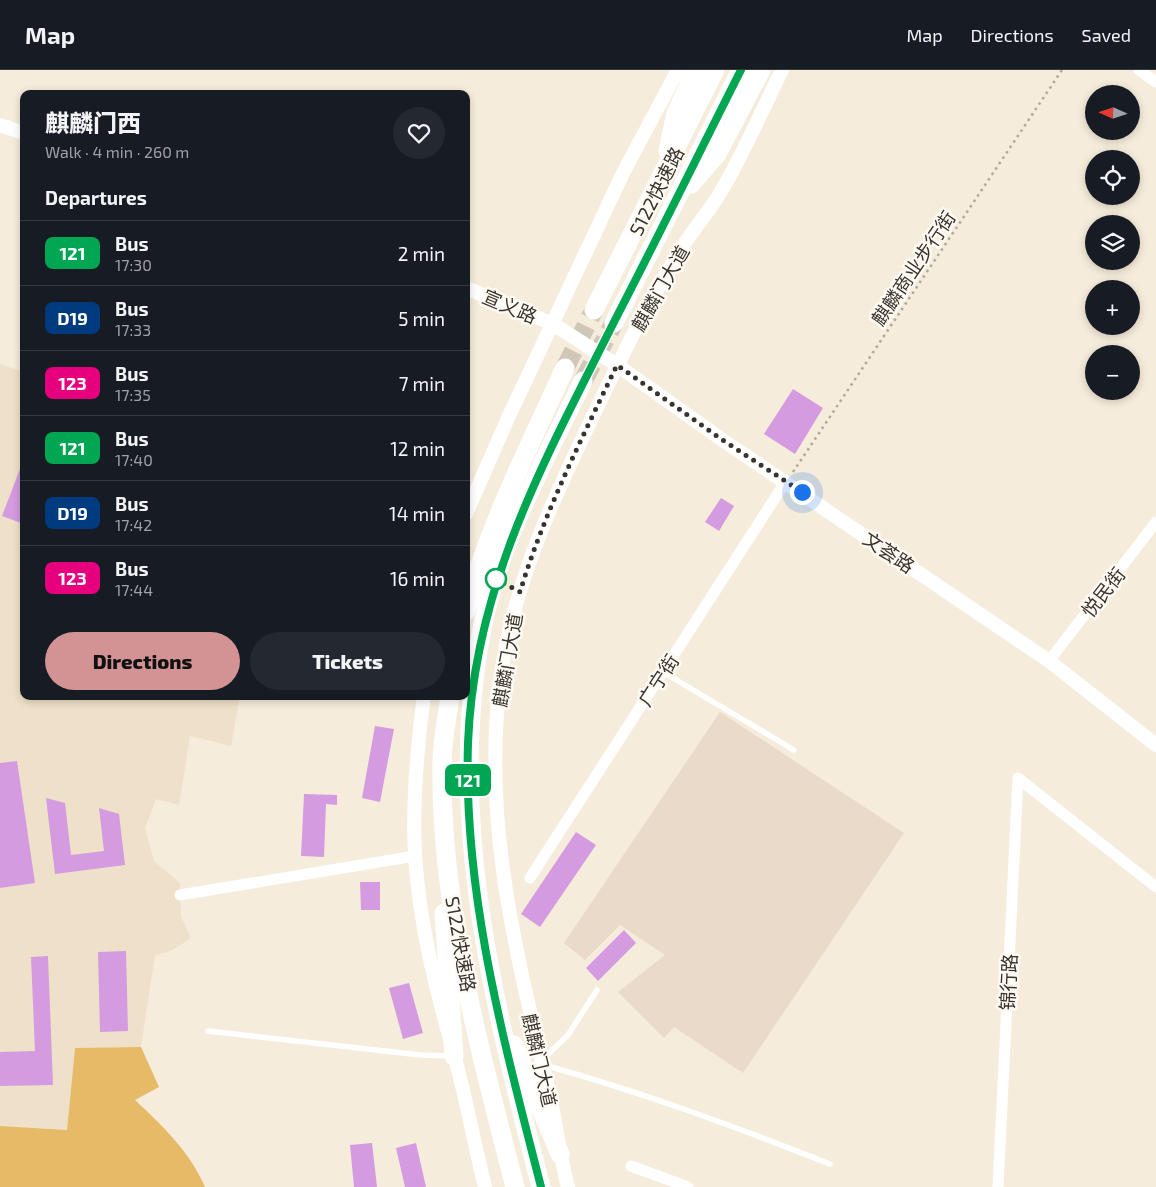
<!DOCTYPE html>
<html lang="en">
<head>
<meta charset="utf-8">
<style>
  body { margin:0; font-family:"Exo 2","Noto Sans SC",sans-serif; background:#242831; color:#f1f3f6; height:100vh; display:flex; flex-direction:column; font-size:19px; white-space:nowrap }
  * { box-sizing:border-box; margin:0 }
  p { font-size:16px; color:#9ea1a6 }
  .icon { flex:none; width:28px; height:28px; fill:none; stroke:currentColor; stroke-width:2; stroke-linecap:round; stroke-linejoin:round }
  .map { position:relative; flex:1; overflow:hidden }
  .panel { position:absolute; left:20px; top:20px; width:450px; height:610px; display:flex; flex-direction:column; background:#171b24; border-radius:10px; box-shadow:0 2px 8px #0003 }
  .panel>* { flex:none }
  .badge { padding:0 10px; border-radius:8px; font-size:18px; line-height:32px }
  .needle { width:32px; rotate:273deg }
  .controls { position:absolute; left:1085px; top:15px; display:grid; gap:10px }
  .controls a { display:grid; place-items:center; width:55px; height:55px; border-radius:50%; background:#171b24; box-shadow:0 2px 8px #0003; font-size:25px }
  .you { position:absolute; width:25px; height:25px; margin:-12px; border:4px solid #fff; border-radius:50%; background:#1a73e8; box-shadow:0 0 0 8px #1a73e833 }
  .map>.badge { position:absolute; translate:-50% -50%; box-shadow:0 0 0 2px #fff }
  h2 { padding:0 25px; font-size:19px; line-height:45px }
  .round { display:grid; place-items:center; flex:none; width:52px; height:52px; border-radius:26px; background:#242831 }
  .summary { display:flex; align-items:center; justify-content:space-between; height:85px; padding:0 25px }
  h1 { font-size:24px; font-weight:800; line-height:38px }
  .action { display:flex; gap:10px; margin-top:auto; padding:10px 25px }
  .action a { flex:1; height:58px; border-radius:30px; background:#d39394; color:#111; font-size:20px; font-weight:800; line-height:58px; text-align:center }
  .action a+a { background:#242831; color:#f1f3f6 }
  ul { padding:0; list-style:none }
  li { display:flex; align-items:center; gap:15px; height:65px; padding:0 25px; border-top:1px solid #363941 }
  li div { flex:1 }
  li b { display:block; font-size:19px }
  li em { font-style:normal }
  li .badge { min-width:55px; font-weight:700; text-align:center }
  header { display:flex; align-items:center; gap:30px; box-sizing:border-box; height:70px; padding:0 25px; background:#171b24; border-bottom:1px solid #363941 }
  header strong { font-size:24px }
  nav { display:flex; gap:28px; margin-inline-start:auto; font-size:18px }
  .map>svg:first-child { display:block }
</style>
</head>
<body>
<header>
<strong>Map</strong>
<nav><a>Map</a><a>Directions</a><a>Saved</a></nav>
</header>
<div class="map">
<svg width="1156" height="1117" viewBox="0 0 1156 1117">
  <rect width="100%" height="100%" fill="#f6ecdb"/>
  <path fill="#efe0c9" d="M0,294l24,8v324h216l-9,50 -41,-10 -11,69 -23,-6 -11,29 9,33 26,22 1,34 10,21 -20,13 -16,4 -14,92 -66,1 -8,82 -67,-4z"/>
  <path fill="#eadac9" d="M720,642l184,121 -161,240 -69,-46 -10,11 -46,-46 47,-37 -45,-30 -35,35 -21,-17z"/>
  <path fill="#e7ba67" d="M141,977l18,40 -24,13c28,26 55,52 70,87h-205v-61l67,4 8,-82z"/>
  <path fill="#d49be0" d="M793,319l30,19 -28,46 -31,-20z
    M23,391l1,1v62l-22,-8z
    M721,428l13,8 -15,25 -14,-9z
    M375,656l19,3 -14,73 -18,-4z
    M17,691l18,122 -35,5v-125z
    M304,724l33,1v10l-11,-1 -2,53 -23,-1z
    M46,728l19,5 6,52 33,-4 -5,-43 20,6 6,51 -70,9z
    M576,762l20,13 -56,82 -19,-13z
    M360,812h20v28h-19z
    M624,860l12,13 -38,38 -12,-13z
    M126,881l2,80 -28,1 -2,-80z
    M48,886l5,129 -53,1v-34l35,-1 -4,-94z
    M409,913l14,50 -20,6 -14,-51z
    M372,1073l5,44h-23l-4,-42z
    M416,1073l10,44h-21l-9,-39z"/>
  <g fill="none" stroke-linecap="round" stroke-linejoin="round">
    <path stroke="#d0c7b8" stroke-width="19" stroke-dasharray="19 9" stroke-linecap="butt" d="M565,298l29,-58
      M583,311l31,-58"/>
    <path stroke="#b0a89b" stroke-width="2.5" stroke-dasharray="2.5 4" stroke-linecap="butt" d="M793,402l269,-402"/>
    <path stroke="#fff" stroke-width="5.5" d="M663,602l131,78
      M208,961l212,24 32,1
      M543,989l25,-24 29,-45
      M544,995c98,27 192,62 286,99"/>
    <path stroke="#fff" stroke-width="11" d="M1139,0l17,12
      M1049,591l107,-139
      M1018,708l138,109
      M530,808l256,-397
      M180,825l235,-39
      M631,1096l57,21
      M998,1117l20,-409"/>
    <path stroke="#fff" stroke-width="14" d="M0,55l24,8
      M466,218l87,36 64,41 107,76 325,220 107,84
      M466,444l42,-96 115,-245 55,-103
      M424,626c-7,53 -12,105 -9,158 4,69 21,135 39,200 12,44 20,89 31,133
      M568,1117c-9,-33 -12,-67 -20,-100 -34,-142 -70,-283 -44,-431 15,-84 52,-163 89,-240 26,-54 52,-108 83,-159 12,-21 28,-39 41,-59 25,-40 44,-86 65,-128"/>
    <path stroke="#fff" stroke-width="19" d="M668,81l8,-38 20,-43
      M691,114l26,-30 44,-84
      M594,240l121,-240
      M614,253l127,-253
      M466,541c22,-84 63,-164 99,-243
      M450,626c-3,23 -8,46 -8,68 -2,142 38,287 73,423
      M444,843l10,143
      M514,975l46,109
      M541,1117c-47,-182 -96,-370 -59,-558 17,-88 63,-168 101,-248"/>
  </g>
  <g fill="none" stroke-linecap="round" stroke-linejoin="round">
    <g stroke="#fff" stroke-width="11">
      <path id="line" d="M541,1117c-37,-145 -78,-293 -73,-444 6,-159 78,-285 147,-423 43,-83 84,-167 126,-250"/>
    </g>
    <use href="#line" stroke="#00a651" stroke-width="8"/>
    <path stroke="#38342d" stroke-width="5" stroke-dasharray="0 9" d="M496,509l24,13c24,-79 61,-152 97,-227l107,76 78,51"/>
  </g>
  <circle fill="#fff" stroke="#00a651" stroke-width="2.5" cx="496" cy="509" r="10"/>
  <g text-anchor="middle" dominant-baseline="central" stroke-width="5" stroke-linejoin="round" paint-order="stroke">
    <g font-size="19" fill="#38342d" stroke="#fefaf3">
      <text transform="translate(656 121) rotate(-63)">S122快速路</text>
      <text transform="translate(913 198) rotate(-56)">麒麟商业步行街</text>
      <text transform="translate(660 218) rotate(-60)">麒麟门大道</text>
      <text transform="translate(510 236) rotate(23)">宣义路</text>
      <text transform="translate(889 482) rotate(34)">文荟路</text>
      <text transform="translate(1103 522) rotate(-52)">悦民街</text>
      <text transform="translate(507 590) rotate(-80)">麒麟门大道</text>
      <text transform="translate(658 610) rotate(-57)">广宁街</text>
      <text transform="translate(461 874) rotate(80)">S122快速路</text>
      <text transform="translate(1008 912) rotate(-87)">锦行路</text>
      <text transform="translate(540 990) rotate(77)">麒麟门大道</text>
    </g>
  </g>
</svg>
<div class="controls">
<a><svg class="needle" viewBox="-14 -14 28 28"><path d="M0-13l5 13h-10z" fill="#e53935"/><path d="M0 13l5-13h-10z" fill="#9ea1a6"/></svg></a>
<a><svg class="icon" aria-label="locate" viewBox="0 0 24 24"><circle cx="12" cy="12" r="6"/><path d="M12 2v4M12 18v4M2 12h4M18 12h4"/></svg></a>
<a><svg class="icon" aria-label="layers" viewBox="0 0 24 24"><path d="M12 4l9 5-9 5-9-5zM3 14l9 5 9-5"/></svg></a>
<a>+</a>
<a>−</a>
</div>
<div class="you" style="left:802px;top:422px"></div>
<b class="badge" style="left:468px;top:710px;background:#00a651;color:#fff">121</b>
<section class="panel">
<div class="summary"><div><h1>麒麟门西</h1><p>Walk · 4 min · 260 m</p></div><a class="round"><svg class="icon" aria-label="heart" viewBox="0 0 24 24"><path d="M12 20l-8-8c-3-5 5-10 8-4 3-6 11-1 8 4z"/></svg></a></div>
<h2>Departures</h2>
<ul>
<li><span class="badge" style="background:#00a651;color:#fff">121</span><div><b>Bus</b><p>17:30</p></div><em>2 min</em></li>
<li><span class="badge" style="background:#003b80;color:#fff">D19</span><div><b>Bus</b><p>17:33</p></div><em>5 min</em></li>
<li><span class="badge" style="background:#e6007e;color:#fff">123</span><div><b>Bus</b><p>17:35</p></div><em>7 min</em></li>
<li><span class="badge" style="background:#00a651;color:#fff">121</span><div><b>Bus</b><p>17:40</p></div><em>12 min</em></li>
<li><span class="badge" style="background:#003b80;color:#fff">D19</span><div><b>Bus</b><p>17:42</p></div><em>14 min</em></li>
<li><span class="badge" style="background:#e6007e;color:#fff">123</span><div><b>Bus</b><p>17:44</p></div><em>16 min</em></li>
</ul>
<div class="action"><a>Directions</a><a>Tickets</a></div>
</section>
</div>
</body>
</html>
